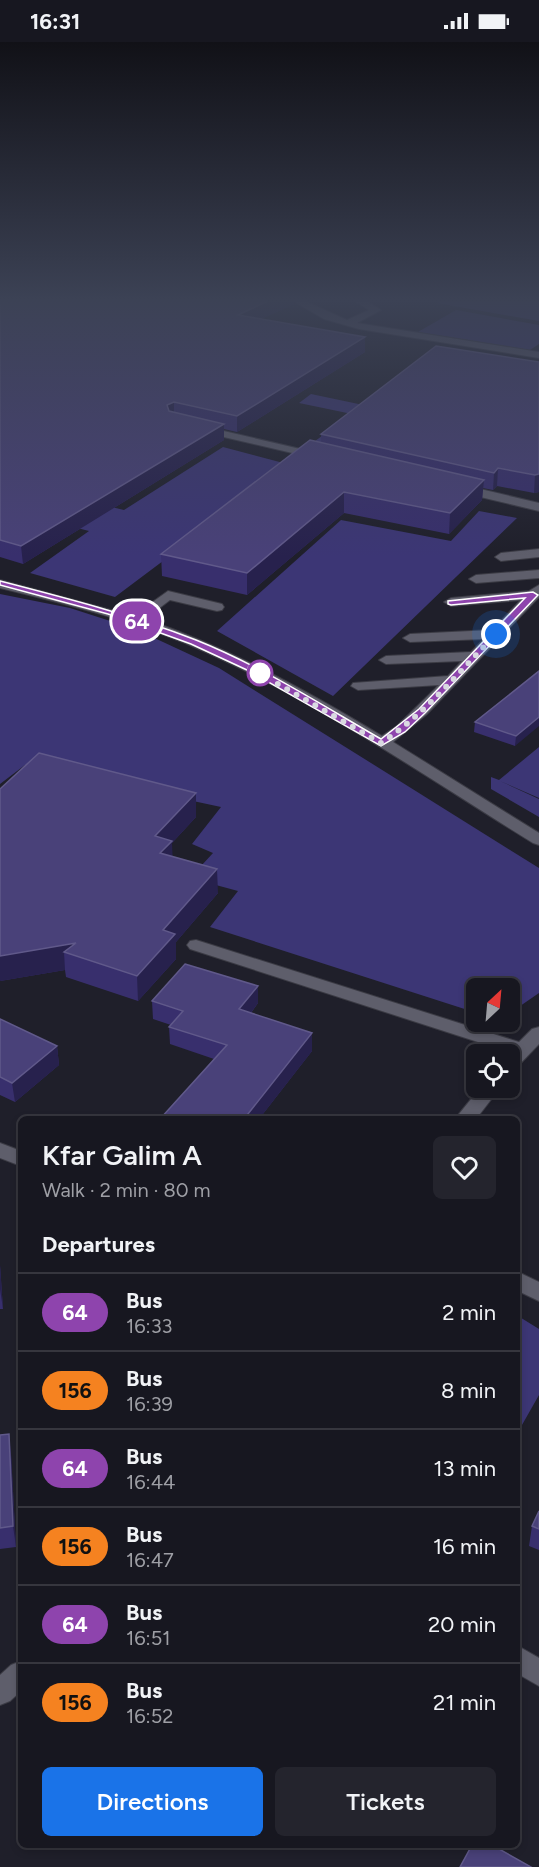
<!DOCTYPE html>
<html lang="en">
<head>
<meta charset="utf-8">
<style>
  body { margin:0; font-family:Figtree,sans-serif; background:#24242d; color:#f1f3f6; height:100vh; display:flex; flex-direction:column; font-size:22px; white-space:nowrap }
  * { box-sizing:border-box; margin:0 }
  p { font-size:20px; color:#9e9fa5 }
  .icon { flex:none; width:33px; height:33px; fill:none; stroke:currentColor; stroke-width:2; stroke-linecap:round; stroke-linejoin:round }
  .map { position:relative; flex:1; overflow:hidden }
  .drawer { position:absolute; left:18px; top:1074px; width:502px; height:732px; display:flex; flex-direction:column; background:#171720; border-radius:9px; box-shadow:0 3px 9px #0003,0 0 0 2px #36363e }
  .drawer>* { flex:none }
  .badge { padding:0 12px; border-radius:20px; font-size:21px; line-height:39px }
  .needle { width:39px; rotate:26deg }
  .fabs { position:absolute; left:466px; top:936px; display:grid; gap:12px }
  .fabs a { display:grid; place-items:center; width:54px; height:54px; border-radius:9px; background:#171720; box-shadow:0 3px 9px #0003,0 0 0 2px #36363e; font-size:30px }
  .you { position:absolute; width:30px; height:30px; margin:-15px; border:4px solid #fff; border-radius:50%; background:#1a73e8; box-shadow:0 0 0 9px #1a73e833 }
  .map>.badge { position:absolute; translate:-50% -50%; box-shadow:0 0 0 3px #fff }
  h2 { padding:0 24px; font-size:22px; line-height:54px }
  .round { display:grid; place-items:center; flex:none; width:63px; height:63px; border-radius:9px; background:#24242d }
  .overview { display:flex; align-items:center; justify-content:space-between; height:102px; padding:0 24px }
  h1 { font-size:28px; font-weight:600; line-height:45px }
  .button { display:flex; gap:12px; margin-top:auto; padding:12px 24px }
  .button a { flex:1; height:69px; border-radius:9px; background:#1a73e8; color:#fff; font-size:24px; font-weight:600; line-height:69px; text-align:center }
  .button a+a { background:#24242d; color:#f1f3f6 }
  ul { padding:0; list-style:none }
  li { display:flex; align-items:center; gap:18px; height:78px; padding:0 24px; border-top:2px solid #36363e }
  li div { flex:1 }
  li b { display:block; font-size:22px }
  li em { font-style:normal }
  li .badge { min-width:66px; font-weight:700; text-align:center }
  .status { display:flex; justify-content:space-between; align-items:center; height:42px; padding:0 30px; background:#171720; direction:ltr }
  .status svg { height:16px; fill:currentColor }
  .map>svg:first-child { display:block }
</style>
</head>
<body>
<div class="status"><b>16:31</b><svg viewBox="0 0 49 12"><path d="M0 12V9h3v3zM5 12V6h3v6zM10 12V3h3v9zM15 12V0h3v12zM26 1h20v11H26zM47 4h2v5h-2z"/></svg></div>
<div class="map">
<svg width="539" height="1825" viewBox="0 0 539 1825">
  <rect width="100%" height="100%" fill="#1f1f2a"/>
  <path fill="#3c3675" d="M440,259h99v20l-102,-18z
    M456,268l83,15v19l-9,6 -112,-18z
    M311,352l57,12 4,41 -61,-3 41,-30 -53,-11z
    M223,405l68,18 -176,132 -85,-24 59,-42 -89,-23v-28l124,30z
    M479,469l38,7 -184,178 -116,-65 124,-111 110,21z
    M0,552l70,14 65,21 84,39 320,200v125l-29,20v-25h-33v25l-267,-86 28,-36 -48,-13 23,-25 -21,-9 29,-37 -196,-42 -25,19z
    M539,705v51l-39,-17 39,18v18l-48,-28v-12l8,3z
    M518,1274l21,13v66l-21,37z"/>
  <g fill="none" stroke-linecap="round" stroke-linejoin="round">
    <g stroke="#3b3b44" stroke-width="2">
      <path id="minor" d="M293,259h12l42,19 22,-10 -14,-9h12l14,9 -24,13 182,29v6l-180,-29 -35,-10z
        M202,384l120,28 2,2 -6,3 -120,-28 -2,-2z
        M459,442l80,19v8l-84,-20 -2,-3z
        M539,507v8l-38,4 -6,-4 6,-4z
        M539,528v8l-63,5 -7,-4 7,-4z
        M0,538l133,36 35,-25 54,13 2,3 -2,3 -5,1 -47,-11 -25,19c84,29 161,71 237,117l15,-10 42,-41 -81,5 -7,-4 2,-3 95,-7 14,-15 -76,3 -7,-4 7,-4 85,-4 13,-13 -74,3 -7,-4 7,-4 82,-4 29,-30 -70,6 -7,-4 7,-4 78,-7 10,-6v12l-112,117 -34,28 146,91v12l-6,-2c-107,-66 -210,-138 -325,-190 -66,-30 -137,-48 -208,-65z
        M196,898l323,102 13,-13 7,-2v17l-22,23 -7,2v-15h-3l2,-2 -319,-103 -3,-4 3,-4z
        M480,1046h20l-24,31h-21z
        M0,1101l21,8v15l-21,-8z
        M518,1230l21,10v19l-21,-10z
        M518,1604l21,12v28l-21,-12z
        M21,1619v30l-11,10 -10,4v-30l11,-10z"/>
    </g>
    <use href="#minor" fill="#5e5e6b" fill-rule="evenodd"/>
  </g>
  <path fill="#382f6d" d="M0,259h294v3l-33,15 104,18v15l-128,80 -13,-3v11l-201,124 -23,-7z
    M539,320v130l-5,1 -37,-7 -4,4 -10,-2 -1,12 -33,34 -105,-21 -97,82 -85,-19 -1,-22 160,-111v-9z
    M539,629l-24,75 -41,-14 1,-10z
    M196,751v24l-24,26v14l46,36 -42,49v17l-38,42 -72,-24 -1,-7 -65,11z
    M152,959l106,2 -7,10 61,38 -53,68h-99l54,-60 -44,-15 -1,-17 2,-2 -18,-6z
    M0,977l57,27 2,19 -44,37 -15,-7z
    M0,1223l3,44h-3z
    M0,1393l11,19 5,93 -16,2z
    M539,1469v39l-10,-4 3,-20z"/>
  <path fill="#27214d" d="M268,259h26v3l-56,26v-15z
    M365,295v15l-128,80v-16z
    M174,360v16l-6,3 -1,-16z
    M224,382v16l-201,124 -2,-18z
    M498,426l-1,18 -4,4 1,-17z
    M539,432v18l-5,1 1,-18z
    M484,438l-2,20 -33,34 1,-21z
    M344,450v21l-97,82v-22z
    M539,675v9l-24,20 1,-10z
    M196,751v24l-24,26 1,22 -12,12 -6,-41z
    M217,827l1,24 -42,49v17l-38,42 -1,-25 26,-46z
    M76,901l-12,9 1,18 -65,11v-25z
    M258,944v17l-18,24 -1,-18z
    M312,991v18l-53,68h-15z
    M57,1004l2,19 -44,37 -3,-19z
    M0,1223l3,44 -3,-20z
    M9,1392l2,20 5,93 -3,-21z"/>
  <path fill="#494179" stroke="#60598a" stroke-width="1.5" d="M0,259h268l-30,14 127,22 -128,79 -63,-14 -7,3 2,6 55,13 -203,122 -21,-6z
    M436,304l103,16v112l-4,1 -37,-7 -4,5 -173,-39z
    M310,398l174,40 -34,33 -106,-21 -97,81 -86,-19z
    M539,629v46l-23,19 -41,-14z
    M39,711l157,40 -41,43 17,5 -12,12 57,16 -54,61 12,4 -38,42 -73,-24 12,-9 -76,13v-167z
    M185,922l73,22 -19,23 73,24 -68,86h-84l67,-74 -58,-18 14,-16 -31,-10z
    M0,977l57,27 -45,37 -12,-6z
    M9,1392l4,92 -13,2v-93z
    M539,1469v18l-7,-3z
    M472,1803h20l39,22h-71z"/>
  <linearGradient id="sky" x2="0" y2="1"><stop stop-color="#111117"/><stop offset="0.5" stop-color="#3c4255"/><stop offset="1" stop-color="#3c4255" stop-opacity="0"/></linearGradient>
  <rect width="539" height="515" fill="url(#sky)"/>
  <path fill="#8e44ad" stroke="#fff" stroke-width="1.5" d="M0,539c66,17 132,34 196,59 65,26 124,64 185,99l38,-30 106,-111 -74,7 -3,-1v-3l85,-9 5,3 -113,118 -20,19 -24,14 -134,-76 -56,-26 -83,-30 -108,-29z"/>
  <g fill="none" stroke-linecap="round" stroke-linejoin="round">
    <path stroke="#d9d9e1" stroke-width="6" stroke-dasharray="0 10.8" d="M260,631l-10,-5 131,75c44,-29 78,-71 115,-109"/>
  </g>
  <circle fill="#fff" stroke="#8e44ad" stroke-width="3" cx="260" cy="631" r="12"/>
</svg>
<div class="fabs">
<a><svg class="needle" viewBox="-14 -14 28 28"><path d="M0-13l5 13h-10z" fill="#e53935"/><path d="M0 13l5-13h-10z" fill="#9e9fa5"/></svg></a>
<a><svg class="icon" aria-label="locate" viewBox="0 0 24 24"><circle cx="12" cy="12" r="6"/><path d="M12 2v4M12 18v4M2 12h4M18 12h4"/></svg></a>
</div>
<div class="you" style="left:496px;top:592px"></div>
<b class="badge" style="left:137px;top:579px;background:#8e44ad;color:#fff">64</b>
<section class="drawer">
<div class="overview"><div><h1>Kfar Galim A</h1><p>Walk · 2 min · 80 m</p></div><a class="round"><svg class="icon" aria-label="heart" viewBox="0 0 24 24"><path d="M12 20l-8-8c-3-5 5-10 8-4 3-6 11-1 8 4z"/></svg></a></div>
<h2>Departures</h2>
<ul>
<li><span class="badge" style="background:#8e44ad;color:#fff">64</span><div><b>Bus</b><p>16:33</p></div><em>2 min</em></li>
<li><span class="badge" style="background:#f58220;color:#111">156</span><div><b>Bus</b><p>16:39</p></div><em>8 min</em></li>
<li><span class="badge" style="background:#8e44ad;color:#fff">64</span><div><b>Bus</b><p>16:44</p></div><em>13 min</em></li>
<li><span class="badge" style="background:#f58220;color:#111">156</span><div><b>Bus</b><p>16:47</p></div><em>16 min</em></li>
<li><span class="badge" style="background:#8e44ad;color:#fff">64</span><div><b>Bus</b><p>16:51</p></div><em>20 min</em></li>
<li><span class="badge" style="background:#f58220;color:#111">156</span><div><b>Bus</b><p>16:52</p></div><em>21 min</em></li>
</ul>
<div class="button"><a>Directions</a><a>Tickets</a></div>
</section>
</div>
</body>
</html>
